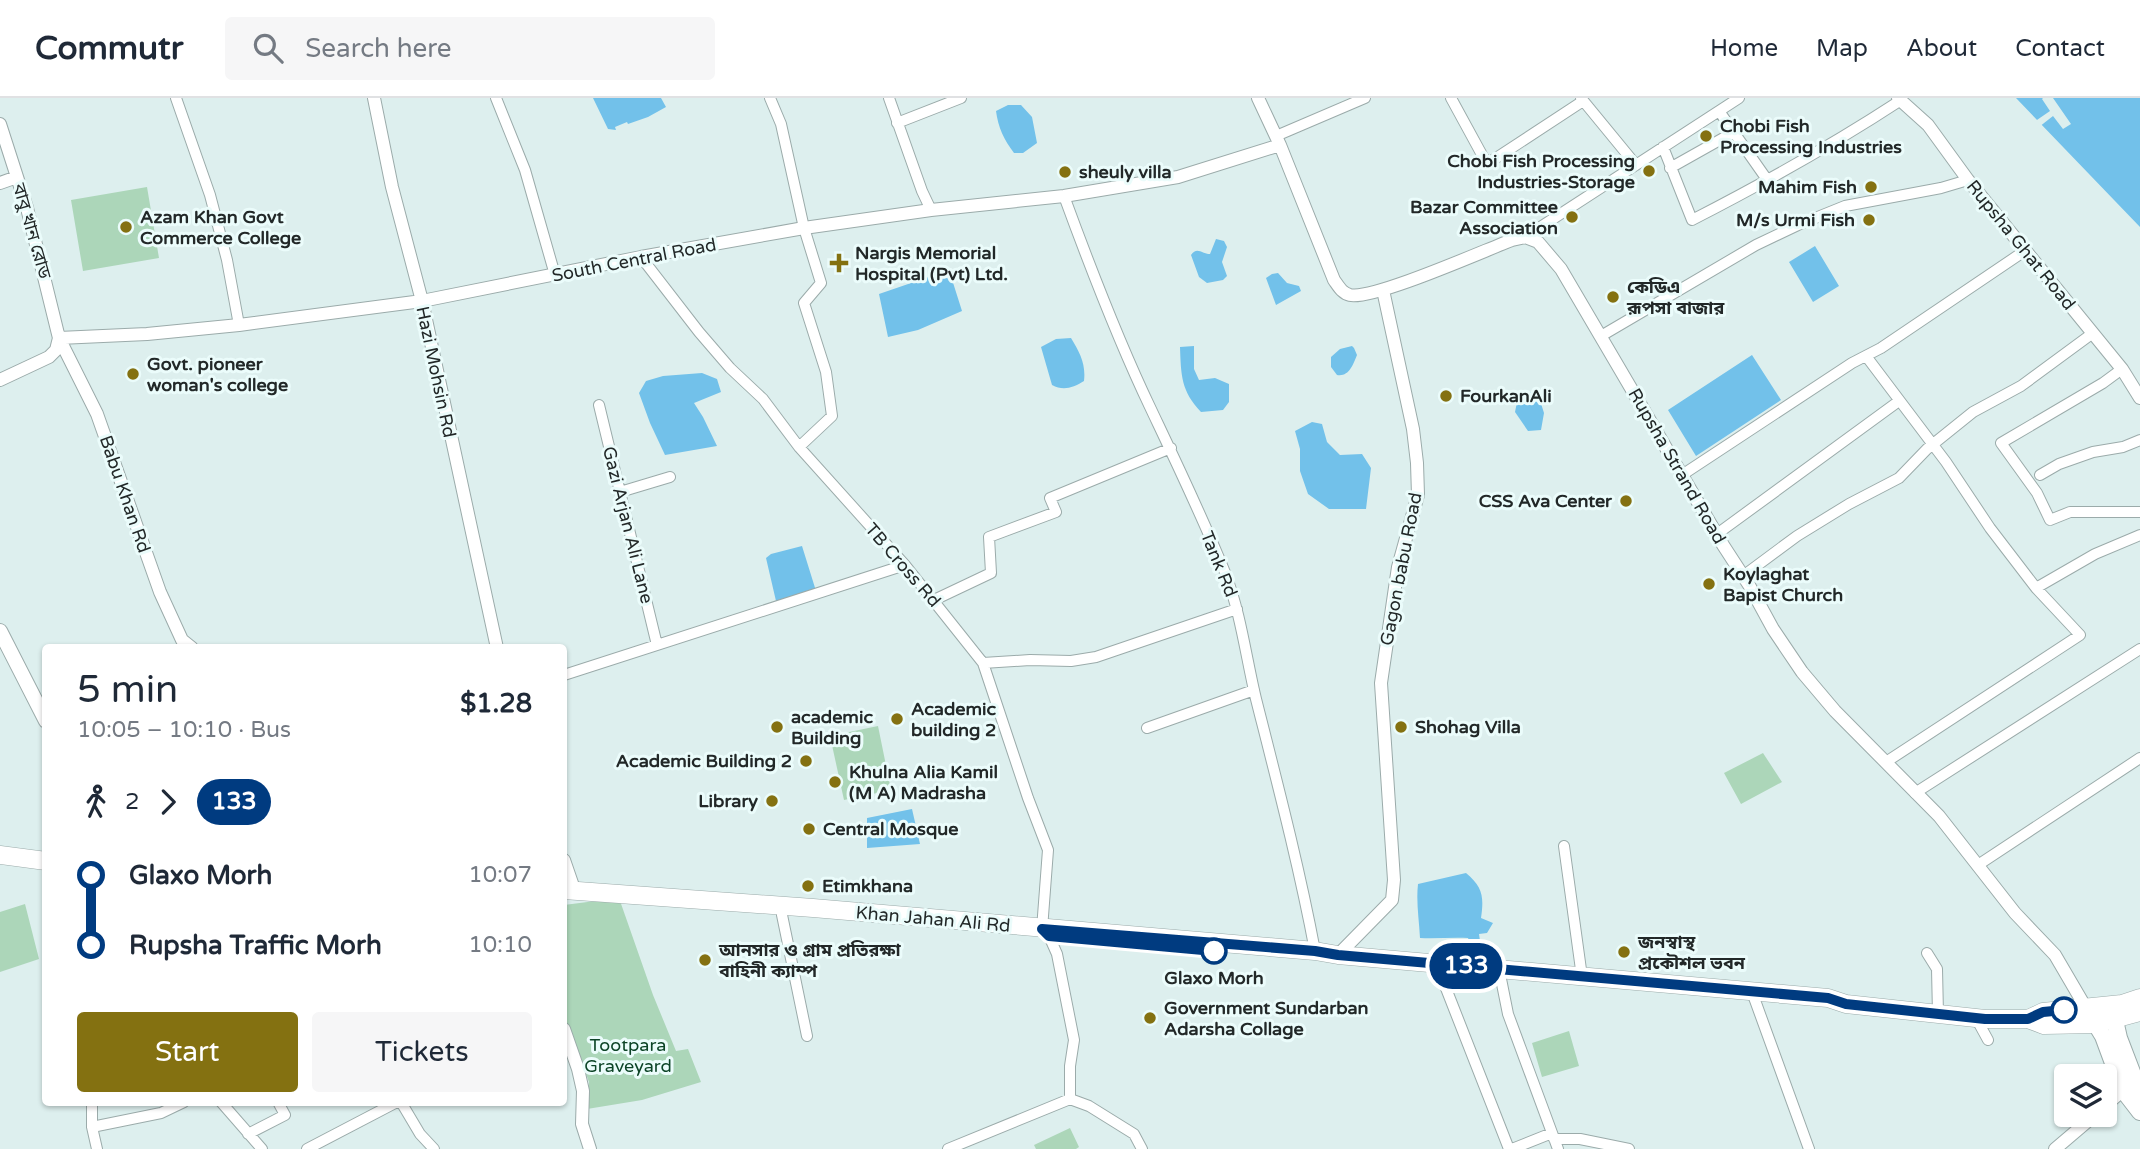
<!DOCTYPE html>
<html lang="en">
<head>
<meta charset="utf-8">
<style>
  body { margin:0; font-family:"Varela Round","Noto Sans Bengali",sans-serif; background:#f6f6f7; color:#1f2937; height:100vh; display:flex; flex-direction:column; font-size:26px; white-space:nowrap }
  * { box-sizing:border-box; margin:0 }
  p { font-size:23px; color:#747a83 }
  .icon { flex:none; width:38px; height:38px; fill:none; stroke:currentColor; stroke-width:2; stroke-linecap:round; stroke-linejoin:round }
  .map { position:relative; flex:1; overflow:hidden }
  .sheet { position:absolute; left:42px; top:546px; width:525px; height:462px; display:flex; flex-direction:column; background:#fff; border-radius:7px; box-shadow:0 2px 5px #0004 }
  .sheet>* { flex:none }
  .badge { padding:0 14px; border-radius:23px; font-size:24px; line-height:46px }
  .tools { position:absolute; left:2054px; top:966px; display:grid; gap:14px }
  .tools a { display:grid; place-items:center; width:63px; height:63px; border-radius:7px; background:#fff; box-shadow:0 2px 5px #0004; font-size:35px }
  .map>.badge { position:absolute; translate:-50% -50%; box-shadow:0 0 0 4px #fff }
  .legs { display:flex; align-items:center; gap:10px; height:77px; padding:0 35px; font-size:23px }
  .legs p { margin-inline-start:auto }
  .head { display:flex; align-items:center; justify-content:space-between; height:119px; padding:0 35px }
  h1 { font-size:38px; font-weight:600; line-height:52px }
  .button { display:flex; gap:14px; margin-top:auto; padding:14px 35px }
  .button a { flex:1; height:80px; border-radius:7px; background:#847111; color:#fff; font-size:28px; font-weight:600; line-height:80px; text-align:center }
  .button a+a { background:#f6f6f7; color:#1f2937 }
  ul { padding:0 35px; list-style:none }
  li { display:flex; align-items:center; gap:24px; height:70px; font-size:26px }
  li i { display:grid; place-items:center; width:10px; height:100%; margin:0 9px; background:currentColor }
  li i::after { content:''; width:18px; height:18px; margin:-9px; border:5px solid; border-radius:50%; background:#fff }
  li p { margin-inline-start:auto }
  li:first-child i { background:linear-gradient(#0000 50%,currentColor 0) }
  li:last-child i { background:linear-gradient(currentColor 50%,#0000 0) }
  header { display:flex; align-items:center; gap:42px; box-sizing:border-box; height:98px; padding:0 35px; background:#fff; border-bottom:2px solid #e0e1e3 }
  header strong { font-size:33px }
  nav { display:flex; gap:38px; margin-inline-start:auto; font-size:24px }
  .search { width:490px; height:63px; background:#f6f6f7; display:flex; align-items:center; gap:18px; box-sizing:border-box; padding:0 24px; border-radius:7px; color:#747a83; font-size:26px }
  .map>svg:first-child { display:block }
</style>
</head>
<body>
<header>
<strong>Commutr</strong>
<div class="search"><svg class="icon" aria-label="search" viewBox="0 0 24 24"><circle cx="10" cy="10" r="6"/><path d="M15 15l6 6"/></svg>Search here</div>
<nav><a>Home</a><a>Map</a><a>About</a><a>Contact</a></nav>
</header>
<div class="map">
<svg width="2140" height="1051" viewBox="0 0 2140 1051">
  <rect width="100%" height="100%" fill="#ddefee"/>
  <path fill="#acd6b9" d="M147,89l12,71 -76,13 -12,-71z
    M878,628l13,64 -47,10 -14,-64z
    M1763,655l19,29 -41,22 -17,-31z
    M619,800l34,97 23,56 12,-2 13,33 -59,18 -55,9 2,-27 -25,-67v-110z
    M25,806l14,55 -39,13v-60z
    M1569,933l10,35 -37,11 -10,-34z
    M1070,1030l9,19 -3,2h-40l-2,-4z"/>
  <path fill="#72c1ea" d="M593,0h68l5,9 -18,10 -20,7 -1,-2 -12,5 1,3 -8,-1z
    M2016,0h124v129z
    M1008,7h13l11,12 5,26 -14,10h-9c-10,-13 -16,-26 -18,-42z
    M1216,141l8,2 3,6 -5,15 5,14 -4,4 -16,3 -8,-6 -8,-22c6,-9 11,-1 19,-1z
    M1815,148l24,40 -26,16 -24,-40z
    M949,172l13,41 -44,19 -30,7 -9,-43z
    M1278,175l9,10 12,3 2,5 -25,14 -10,-27 6,-4z
    M1071,240c9,15 15,26 13,43 -11,7 -21,10 -32,4l-11,-38 15,-8z
    M1194,248v23l5,11 16,-2 14,6v18l-6,8 -22,2c-20,-21 -20,-37 -21,-65z
    M1352,248l2,2 3,7c-4,10 -8,22 -20,20l-6,-8v-10l9,-8z
    M1752,257l29,45 -85,56 -28,-46z
    M702,275l15,6 4,13 -27,11 9,14 14,29 -52,9 -15,-32 -11,-30 7,-12 17,-5z
    M1526,293l12,3 6,19 -3,17 -13,1 -13,-19 3,-15z
    M1312,324l10,2 5,18 13,13 22,-1 9,14 -5,41h-37l-21,-15 -8,-23v-22l-5,-18z
    M802,448l14,45 -40,10 -10,-43 5,-4z
    M912,711l8,35 -53,4v-30z
    M1466,775c17,14 18,24 15,45l12,5 -6,10 -8,1 1,7 -10,2 -2,-5c-16,-1 -32,1 -48,0 -1,-19 -4,-36 -2,-54z"/>
  <path fill="#ddefee" d="M2043,0h10l18,26 -8,5 -10,-13 -14,11 -5,-5 16,-11 -8,-12z"/>
  <g fill="none" stroke-linecap="round" stroke-linejoin="round">
    <g stroke="#9babaa" stroke-width="12">
      <path id="minor" d="M176,0l34,97 17,65 12,65
        M496,0l29,72 30,105
        M770,0l11,26 23,104 17,55 -17,20 22,69 6,44 -33,31
        M889,0l33,93 9,19
        M1451,0l36,66 96,-63
        M1581,0l55,67
        M1719,13l49,70
        M897,25l64,-25
        M1276,38l89,-38
        M1663,49l29,73c72,-37 142,-76 209,-120
        M1670,70l64,-36
        M1064,98c26,71 53,142 86,211 26,55 53,111 76,168 15,40 20,82 30,124 21,83 43,167 59,252
        M1525,139l214,-139
        M641,159l58,75 31,36 33,31 36,48 106,118 78,98 45,135 20,52 -6,79 7,7 8,18 17,86 -4,26v33
        M1601,238l155,-91 42,-20 47,-19 96,-18 27,-8
        M1866,258l80,106 44,66 46,60 59,-34 45,-19
        M2122,271l-19,14 -102,60 36,50 13,27 20,-8h70
        M599,307l58,240
        M1682,377l170,-112 29,-15 145,-98
        M2040,377l19,-11 34,-12 30,-5 17,-7
        M620,394l50,-15
        M1717,436l182,-133
        M1743,478l54,-40 52,-32 50,-26 28,-29 46,-37 48,-26 72,-53
        M934,502l57,-27 -2,-36 67,-25 -6,-14 121,-50
        M983,565l47,-3 41,1 25,-4 141,-48
        M564,577l341,-110
        M1147,630l107,-38
        M1886,664l194,-127 -44,-47
        M1915,695l225,-144
        M1564,748l18,131
        M1978,767l162,-107
        M782,817l25,121
        M1927,855l10,16 1,45
        M1499,871l9,45 50,135
        M1440,875l69,176
        M1752,894l57,157
        M1976,920l12,22
        M1070,1001l19,7 45,28 8,15
        M92,1004v25l5,22
        M221,1004l41,47
        M401,1004l19,32 14,15
        M92,1029l69,-14 23,-11
        M248,1036l37,-19 -7,-13
        M1554,1041h26l49,10
        M307,1051l90,-47
        M948,1051l122,-50
        M1512,1051l40,-16"/>
    </g>
    <g stroke="#9babaa" stroke-width="14">
      <path id="tertiary" d="M374,0l18,89 30,114 75,347
        M1258,0l22,47 54,135c5,7 8,13 16,15 23,5 133,-44 162,-55l13,-3 13,5 23,27 162,276 26,40 24,44 29,43 33,39 104,105 76,97 40,42 31,53
        M1898,0l30,27 40,55 154,189 18,29
        M0,26l27,84 32,130 38,76 63,178 22,48 10,8
        M0,85l17,-6
        M59,240l88,-4 92,-9 183,-24 219,-44 163,-29 127,-18 133,-14 114,-19 102,-32
        M0,282l49,-23 7,-7 3,-12
        M564,762l10,29
        M1338,857l54,-55 2,-20 -13,-197 17,-116 20,-72 -1,-32 -4,-34 -30,-139
        M564,931l14,40 5,22 -1,33 8,25
        M2105,1008l18,-16
        M2055,1051l40,-34"/>
    </g>
    <g stroke="#9babaa" stroke-width="16">
      <path id="secondary" d="M0,533l46,90"/>
    </g>
    <g stroke="#9babaa" stroke-width="18">
      <path id="primary" d="M2112,909l7,31 21,55
        M2089,915l14,23 20,54 17,22"/>
    </g>
    <g stroke="#9babaa" stroke-width="19">
      <path id="trunk" d="M0,757l46,6
        M564,792l249,18 502,43 23,4 490,43 18,6 139,15h43l15,-7 79,-8 18,-6
        M2028,921l16,6 51,-1 45,-12"/>
    </g>
    <use href="#minor" stroke="#fff" stroke-width="10"/>
    <use href="#tertiary" stroke="#fff" stroke-width="12"/>
    <use href="#secondary" stroke="#fff" stroke-width="14"/>
    <use href="#primary" stroke="#fff" stroke-width="16"/>
    <use href="#trunk" stroke="#fff" stroke-width="18"/>
  </g>
  <g fill="none" stroke-linecap="round" stroke-linejoin="round">
    <g stroke="#fff" stroke-width="16">
      <path id="line-1" d="M1214,853l-165,-15 -7,-7 273,22 23,4 490,43 18,6 139,15h43l15,-7 21,-2"/>
    </g>
    <use href="#line-1" stroke="#003b80" stroke-width="10"/>
  </g>
  <g fill="#847111" stroke="#ebfcfb" stroke-width="2.5">
    <circle cx="1706" cy="38" r="7"/>
    <circle cx="1649" cy="73" r="7"/>
    <circle cx="1065" cy="74" r="7"/>
    <circle cx="1871" cy="89" r="7"/>
    <circle cx="1572" cy="119" r="7"/>
    <circle cx="1869" cy="122" r="7"/>
    <circle cx="126" cy="129" r="7"/>
    <path d="M835.5 154.5h7v7h7v7h-7v7h-7v-7h-7v-7h7z"/>
    <circle cx="1613" cy="199" r="7"/>
    <circle cx="133" cy="276" r="7"/>
    <circle cx="1446" cy="298" r="7"/>
    <circle cx="1626" cy="403" r="7"/>
    <circle cx="1709" cy="486" r="7"/>
    <circle cx="897" cy="621" r="7"/>
    <circle cx="777" cy="629" r="7"/>
    <circle cx="1401" cy="629" r="7"/>
    <circle cx="806" cy="663" r="7"/>
    <circle cx="835" cy="684" r="7"/>
    <circle cx="772" cy="703" r="7"/>
    <circle cx="809" cy="731" r="7"/>
    <circle cx="808" cy="788" r="7"/>
    <circle cx="1624" cy="854" r="7"/>
    <circle cx="705" cy="862" r="7"/>
    <circle cx="1150" cy="920" r="7"/>
  </g>
  <g fill="#fff" stroke="#003b80" stroke-width="3.5">
    <circle cx="1214" cy="853" r="12"/>
    <circle cx="2064" cy="912" r="12"/>
  </g>
  <g text-anchor="middle" dominant-baseline="central" stroke-width="6" stroke-linejoin="round" paint-order="stroke">
    <g font-size="18" font-weight="bold" fill="#222828" stroke="#ebfcfb" text-anchor="start">
      <text x="1720" y="28">Chobi Fish<tspan x="1720" dy="21">Processing Industries</tspan></text>
      <text x="1635" y="63" text-anchor="end">Chobi Fish Processing<tspan x="1635" dy="21">Industries-Storage</tspan></text>
      <text x="1079" y="74">sheuly villa</text>
      <text x="1857" y="89" text-anchor="end">Mahim Fish</text>
      <text x="1558" y="109" text-anchor="end">Bazar Committee<tspan x="1558" dy="21">Association</tspan></text>
      <text x="140" y="119">Azam Khan Govt<tspan x="140" dy="21">Commerce College</tspan></text>
      <text x="1855" y="122" text-anchor="end">M/s Urmi Fish</text>
      <text x="855" y="155">Nargis Memorial<tspan x="855" dy="21">Hospital (Pvt) Ltd.</tspan></text>
      <text x="1627" y="189">কেডিএ<tspan x="1627" dy="21">রূপসা বাজার</tspan></text>
      <text x="147" y="266">Govt. pioneer<tspan x="147" dy="21">woman's college</tspan></text>
      <text x="1460" y="298">FourkanAli</text>
      <text x="1612" y="403" text-anchor="end">CSS Ava Center</text>
      <text x="1723" y="476">Koylaghat<tspan x="1723" dy="21">Bapist Church</tspan></text>
      <text x="911" y="611">Academic<tspan x="911" dy="21">building 2</tspan></text>
      <text x="791" y="619">academic<tspan x="791" dy="21">Building</tspan></text>
      <text x="1415" y="629">Shohag Villa</text>
      <text x="792" y="663" text-anchor="end">Academic Building 2</text>
      <text x="849" y="674">Khulna Alia Kamil<tspan x="849" dy="21">(M A) Madrasha</tspan></text>
      <text x="758" y="703" text-anchor="end">Library</text>
      <text x="823" y="731">Central Mosque</text>
      <text x="822" y="788">Etimkhana</text>
      <text x="1638" y="844">জনস্বাস্থ<tspan x="1638" dy="21">প্রকৌশল ভবন</tspan></text>
      <text x="719" y="852">আনসার ও গ্রাম প্রতিরক্ষা<tspan x="719" dy="21">বাহিনী ক্যাম্প</tspan></text>
      <text x="1164" y="910">Government Sundarban<tspan x="1164" dy="21">Adarsha Collage</tspan></text>
    </g>
    <g font-size="18" fill="#222828" stroke="#ebfcfb">
      <text transform="translate(32 133) rotate(74)">বাবু খান রোড</text>
      <text transform="translate(2021 147) rotate(51)">Rupsha Ghat Road</text>
      <text transform="translate(634 162) rotate(-11)">South Central Road</text>
      <text transform="translate(436 274) rotate(78)">Hazi Mohsin Rd</text>
      <text transform="translate(1677 368) rotate(60)">Rupsha Strand Road</text>
      <text transform="translate(125 396) rotate(71)">Babu Khan Rd</text>
      <text transform="translate(628 427) rotate(76)">Gazi Arjan Ali Lane</text>
      <text transform="translate(1219 466) rotate(68)">Tank Rd</text>
      <text transform="translate(903 467) rotate(49)">TB Cross Rd</text>
      <text transform="translate(1401 471) rotate(-79)">Gagon babu Road</text>
      <text transform="translate(933 821) rotate(5)">Khan Jahan Ali Rd</text>
    </g>
    <g font-size="18" font-weight="bold" fill="#222828" stroke="#ebfcfb">
      <text x="1214" y="880">Glaxo Morh</text>
    </g>
    <g font-size="18" fill="#0c4426" stroke="#ebfcfb">
      <text x="628" y="947">Tootpara<tspan x="628" dy="21">Graveyard</tspan></text>
    </g>
  </g>
</svg>
<div class="tools">
<a><svg class="icon" aria-label="layers" viewBox="0 0 24 24"><path d="M12 4l9 5-9 5-9-5zM3 14l9 5 9-5"/></svg></a>
</div>
<b class="badge" style="left:1466px;top:868px;background:#003b80;color:#fff">133</b>
<section class="sheet">
<div class="head"><div><h1>5 min</h1><p>10:05 – 10:10 · Bus</p></div><b>$1.28</b></div>
<div class="legs"><svg class="icon" aria-label="walk" viewBox="0 0 24 24"><circle cx="13" cy="4" r="2"/><path d="M13 8l-2 6 4 7M11 14l-3 7M7 12l3-4h3l4 4"/></svg>2<svg class="icon" aria-label="forward" viewBox="0 0 24 24"><path d="M9 5l7 7-7 7"/></svg><b class="badge" style="background:#003b80;color:#fff">133</b></div>
<ul>
<li><i style="color:#003b80"></i><b>Glaxo Morh</b><p>10:07</p></li>
<li><i style="color:#003b80"></i><b>Rupsha Traffic Morh</b><p>10:10</p></li>
</ul>
<div class="button"><a>Start</a><a>Tickets</a></div>
</section>
</div>
</body>
</html>
